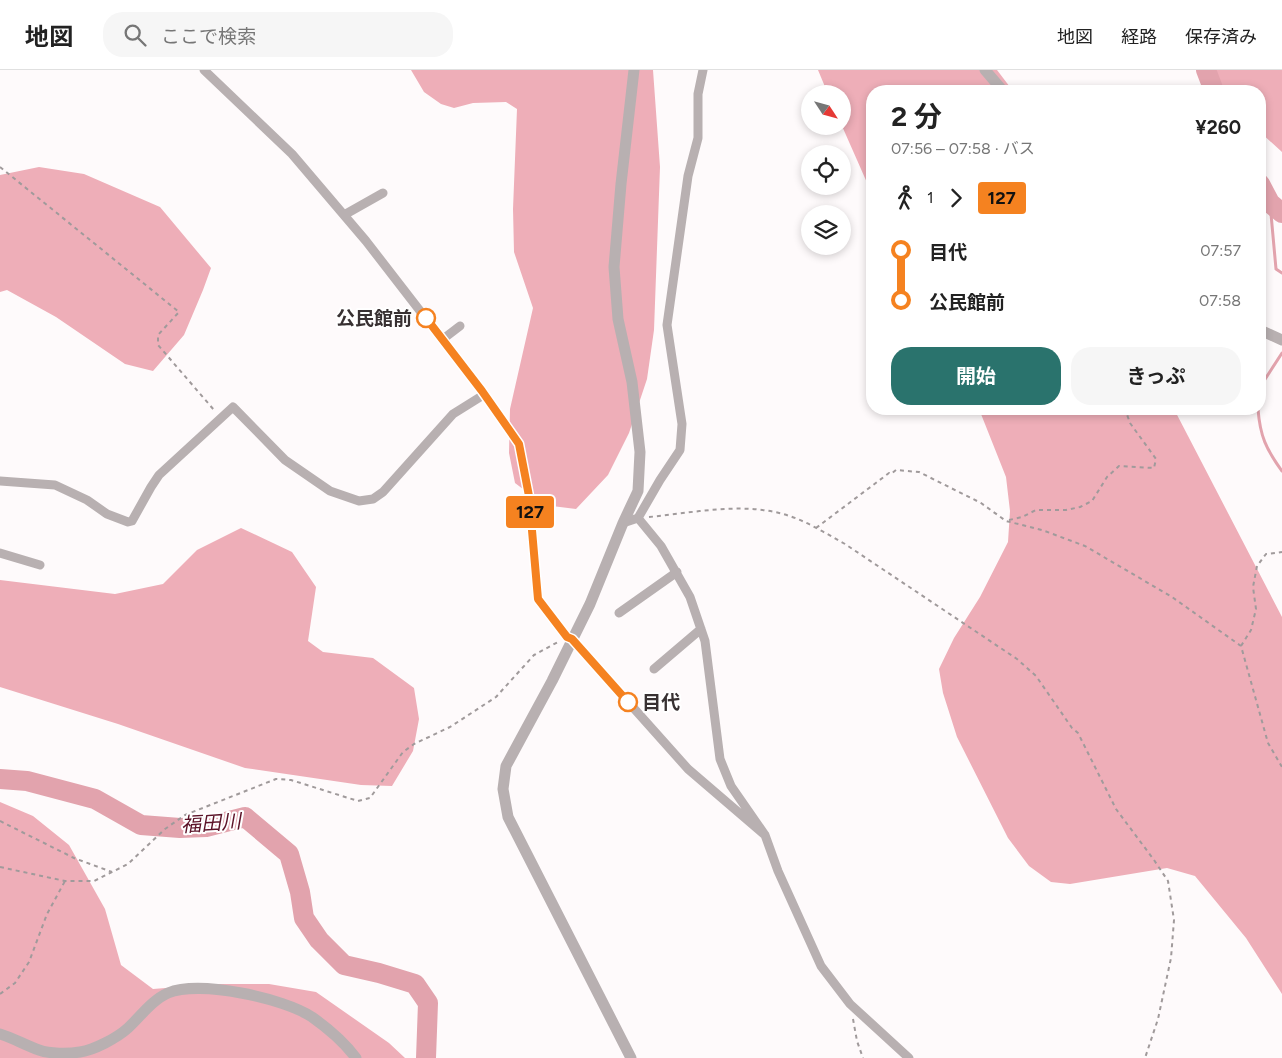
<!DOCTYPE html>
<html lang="ja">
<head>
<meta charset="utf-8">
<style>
  body { margin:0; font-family:Figtree,"Noto Sans JP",sans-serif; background:#f6f6f6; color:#222; height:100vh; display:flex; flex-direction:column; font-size:19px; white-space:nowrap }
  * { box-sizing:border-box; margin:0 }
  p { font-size:16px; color:#767676 }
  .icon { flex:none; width:28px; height:28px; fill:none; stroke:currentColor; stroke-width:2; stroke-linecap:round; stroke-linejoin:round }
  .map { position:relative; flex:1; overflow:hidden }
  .side { position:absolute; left:866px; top:15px; width:400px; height:330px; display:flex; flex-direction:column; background:#fff; border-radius:20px; box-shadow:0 2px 8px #0003 }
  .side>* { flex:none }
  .badge { padding:0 10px; border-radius:4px; font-size:18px; line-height:32px }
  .needle { width:32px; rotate:126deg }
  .fabs { position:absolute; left:801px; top:15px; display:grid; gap:10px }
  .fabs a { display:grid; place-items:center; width:50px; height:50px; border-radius:50%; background:#fff; box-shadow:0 2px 8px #0003; font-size:25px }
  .map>.badge { position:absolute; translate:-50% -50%; box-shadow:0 0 0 2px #fff }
  .legs { display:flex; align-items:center; gap:8px; height:55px; padding:0 25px; font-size:16px }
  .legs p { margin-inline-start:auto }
  .overview { display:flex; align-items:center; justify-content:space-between; height:85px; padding:0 25px }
  h1 { font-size:28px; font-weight:700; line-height:38px }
  .action { display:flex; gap:10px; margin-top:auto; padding:10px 25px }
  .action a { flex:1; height:58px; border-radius:20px; background:#2a736d; color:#fff; font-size:20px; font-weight:700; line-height:58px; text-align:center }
  .action a+a { background:#f6f6f6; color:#222 }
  ul { padding:0 25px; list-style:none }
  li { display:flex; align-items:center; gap:18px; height:50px; font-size:19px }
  li i { display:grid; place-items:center; width:8px; height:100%; margin:0 6px; background:currentColor }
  li i::after { content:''; width:12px; height:12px; margin:-6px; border:4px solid; border-radius:50%; background:#fff }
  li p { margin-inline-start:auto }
  li:first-child i { background:linear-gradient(#0000 50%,currentColor 0) }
  li:last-child i { background:linear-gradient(currentColor 50%,#0000 0) }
  header { display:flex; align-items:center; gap:30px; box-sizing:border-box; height:70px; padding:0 25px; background:#fff; border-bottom:1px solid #e0e0e0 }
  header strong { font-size:24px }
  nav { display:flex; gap:28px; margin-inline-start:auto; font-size:18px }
  .search { width:350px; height:45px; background:#f6f6f6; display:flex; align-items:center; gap:12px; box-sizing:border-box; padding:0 18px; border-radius:20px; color:#767676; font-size:19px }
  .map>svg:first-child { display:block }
</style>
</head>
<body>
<header>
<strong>地図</strong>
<div class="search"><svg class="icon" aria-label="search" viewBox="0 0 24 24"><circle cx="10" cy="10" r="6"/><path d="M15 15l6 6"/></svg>ここで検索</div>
<nav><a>地図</a><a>経路</a><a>保存済み</a></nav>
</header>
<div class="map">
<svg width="1282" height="988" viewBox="0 0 1282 988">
  <rect width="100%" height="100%" fill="#fefafb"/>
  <path fill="#eeaeb8" d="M411,0h242l7,97 -6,163 -7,49 -18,54 -21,42 -32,34 -32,-4 -29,-22 -6,-30 1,-44 23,-101 -19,-56 -1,-43 4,-100 -11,-7 -33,1 -19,5 -13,-4 -17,-12z
    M818,0h179l16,21h-141v103l-30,-68v-32h-14z
    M1211,0h71v82l-22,-20v-41h-35z
    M39,97l45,7 76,33 51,61 -8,22 -19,45 -31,36 -28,-7 -69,-47 -49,-27 -7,2v-117z
    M979,339h195l108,208v377l-36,-56 -51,-62 -28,-8 -97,16 -19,-2 -22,-16 -21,-28 -51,-101 -14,-44 -4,-24 15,-31 26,-41 28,-55 2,-31 -4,-34z
    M241,458l51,24 24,35 -8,54 15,11 50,6 41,30 5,31 -6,32 -21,35 -31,-1 -116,-17 -127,-44 -118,-37v-107l115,14 48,-10 34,-34z
    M0,732l33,14 36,29 36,64 16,56 32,24 62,-5h54l47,8 73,51 16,15h-405z"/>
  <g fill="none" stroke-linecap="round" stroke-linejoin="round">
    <path stroke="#e2a3ad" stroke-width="3" d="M1270,133l6,66 6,4
      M1260,317l22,-34
      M1258,339c2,27 8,40 24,62"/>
    <path stroke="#e2a3ad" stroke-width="20" d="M1206,0l8,21
      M1260,114l10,19 12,10
      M0,709l27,2 68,18 46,26 39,3 26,-1 39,-10 44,37 11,38 4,26 15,22 25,25 35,8 36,11 13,19 -2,55"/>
    <path stroke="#a09a9b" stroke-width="2" stroke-dasharray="4 4" stroke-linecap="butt" d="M0,97l179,145 -21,23v10l56,65
      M649,447c44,-4 90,-15 134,-3 22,6 42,19 62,30l172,115 19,17 36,52 6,5 38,76 38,51 14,21 6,39 -3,38 -13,61 -13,39
      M1009,450l13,-3 14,-7h30l14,-3 12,-6 15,-24 12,-11 35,2 2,-9 -26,-36 -5,-14
      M816,458l73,-55 2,1 5,-4 23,2 62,31 25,18 36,9 43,16 87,51 69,49 27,97 14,24
      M1241,576l10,-16 5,-21 -3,-22 4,-21 9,-12 16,-2
      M0,751l74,37 38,14
      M0,797l65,14h29l34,-17 37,-35 20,-14 91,-36 15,1 67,21 12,-3 33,-46 11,-8 36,-17 46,-30 38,-42 24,-13
      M0,924l15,-11 14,-21 18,-48 18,-33
      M853,949l4,22 6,17"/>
    <path stroke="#b8b0b1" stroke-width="9" d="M204,0l88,84 74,87 116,150 37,53 10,52 9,103 29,38 5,2 116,130 77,66
      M344,145l39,-22
      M443,269l17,-13
      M0,411l55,4 32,15 20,14 21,8 4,-1 19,-34 8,-12 74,-68 52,53 45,31 29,10 14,-2 10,-7 70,-78 32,-20
      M638,448l23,28 29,51 15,44 15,118 11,27 34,49 13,36 43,95 29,38 59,54
      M623,453l15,-5 22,-38 20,-30 2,-26 -15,-99 21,-149 10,-38v-44l5,-24
      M0,483l40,12
      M619,543l58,-41
      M654,599l47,-40"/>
    <path stroke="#b8b0b1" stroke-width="11" d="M985,0l18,21
      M1260,260l22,10
      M0,964c13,4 25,11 39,16 11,4 29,4 41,2 14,-2 37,-14 48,-24 12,-11 24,-28 40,-35 32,-13 115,5 144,24 17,12 32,25 44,41
      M631,988l-123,-241 -5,-28 3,-23 46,-85 38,-77 33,-81 15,-32 2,-39 -8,-70 -14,-63 -4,-52 7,-83 13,-114"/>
  </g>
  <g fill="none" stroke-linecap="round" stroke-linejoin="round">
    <g stroke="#fff" stroke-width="11">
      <path id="line-1" d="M426,248l56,73 37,53 10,52 9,103 29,38 5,2 56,63"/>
    </g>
    <use href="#line-1" stroke="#f58220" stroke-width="8"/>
  </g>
  <g fill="#fff" stroke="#f58220" stroke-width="2.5">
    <circle cx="426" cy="248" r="9"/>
    <circle cx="628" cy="632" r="9"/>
  </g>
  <g text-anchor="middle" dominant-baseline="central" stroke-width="4" stroke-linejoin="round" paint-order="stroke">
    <g font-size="19" font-weight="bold" fill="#383132" stroke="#fff" text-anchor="end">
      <text x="412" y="248">公民館前</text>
      <text x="642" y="632" text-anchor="start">目代</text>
    </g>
    <g font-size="20" font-style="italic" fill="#5c1328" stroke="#fff">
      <text transform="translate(211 753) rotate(-4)">福田川</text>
    </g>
  </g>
</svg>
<div class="fabs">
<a><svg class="needle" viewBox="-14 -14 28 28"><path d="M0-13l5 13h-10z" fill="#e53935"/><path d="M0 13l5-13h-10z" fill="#767676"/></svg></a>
<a><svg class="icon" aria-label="locate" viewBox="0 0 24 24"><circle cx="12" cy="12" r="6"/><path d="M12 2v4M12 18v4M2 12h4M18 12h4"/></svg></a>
<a><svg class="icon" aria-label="layers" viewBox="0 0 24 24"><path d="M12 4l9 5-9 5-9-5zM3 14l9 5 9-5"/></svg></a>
</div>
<b class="badge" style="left:530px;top:442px;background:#f58220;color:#111">127</b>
<section class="side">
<div class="overview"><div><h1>2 分</h1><p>07:56 – 07:58 · バス</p></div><b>¥260</b></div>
<div class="legs"><svg class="icon" aria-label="walk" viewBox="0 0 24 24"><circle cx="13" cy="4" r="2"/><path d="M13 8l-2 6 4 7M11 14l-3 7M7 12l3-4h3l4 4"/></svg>1<svg class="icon" aria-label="forward" viewBox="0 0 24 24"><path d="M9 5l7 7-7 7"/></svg><b class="badge" style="background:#f58220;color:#111">127</b></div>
<ul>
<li><i style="color:#f58220"></i><b>目代</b><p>07:57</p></li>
<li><i style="color:#f58220"></i><b>公民館前</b><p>07:58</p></li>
</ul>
<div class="action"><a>開始</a><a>きっぷ</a></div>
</section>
</div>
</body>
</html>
